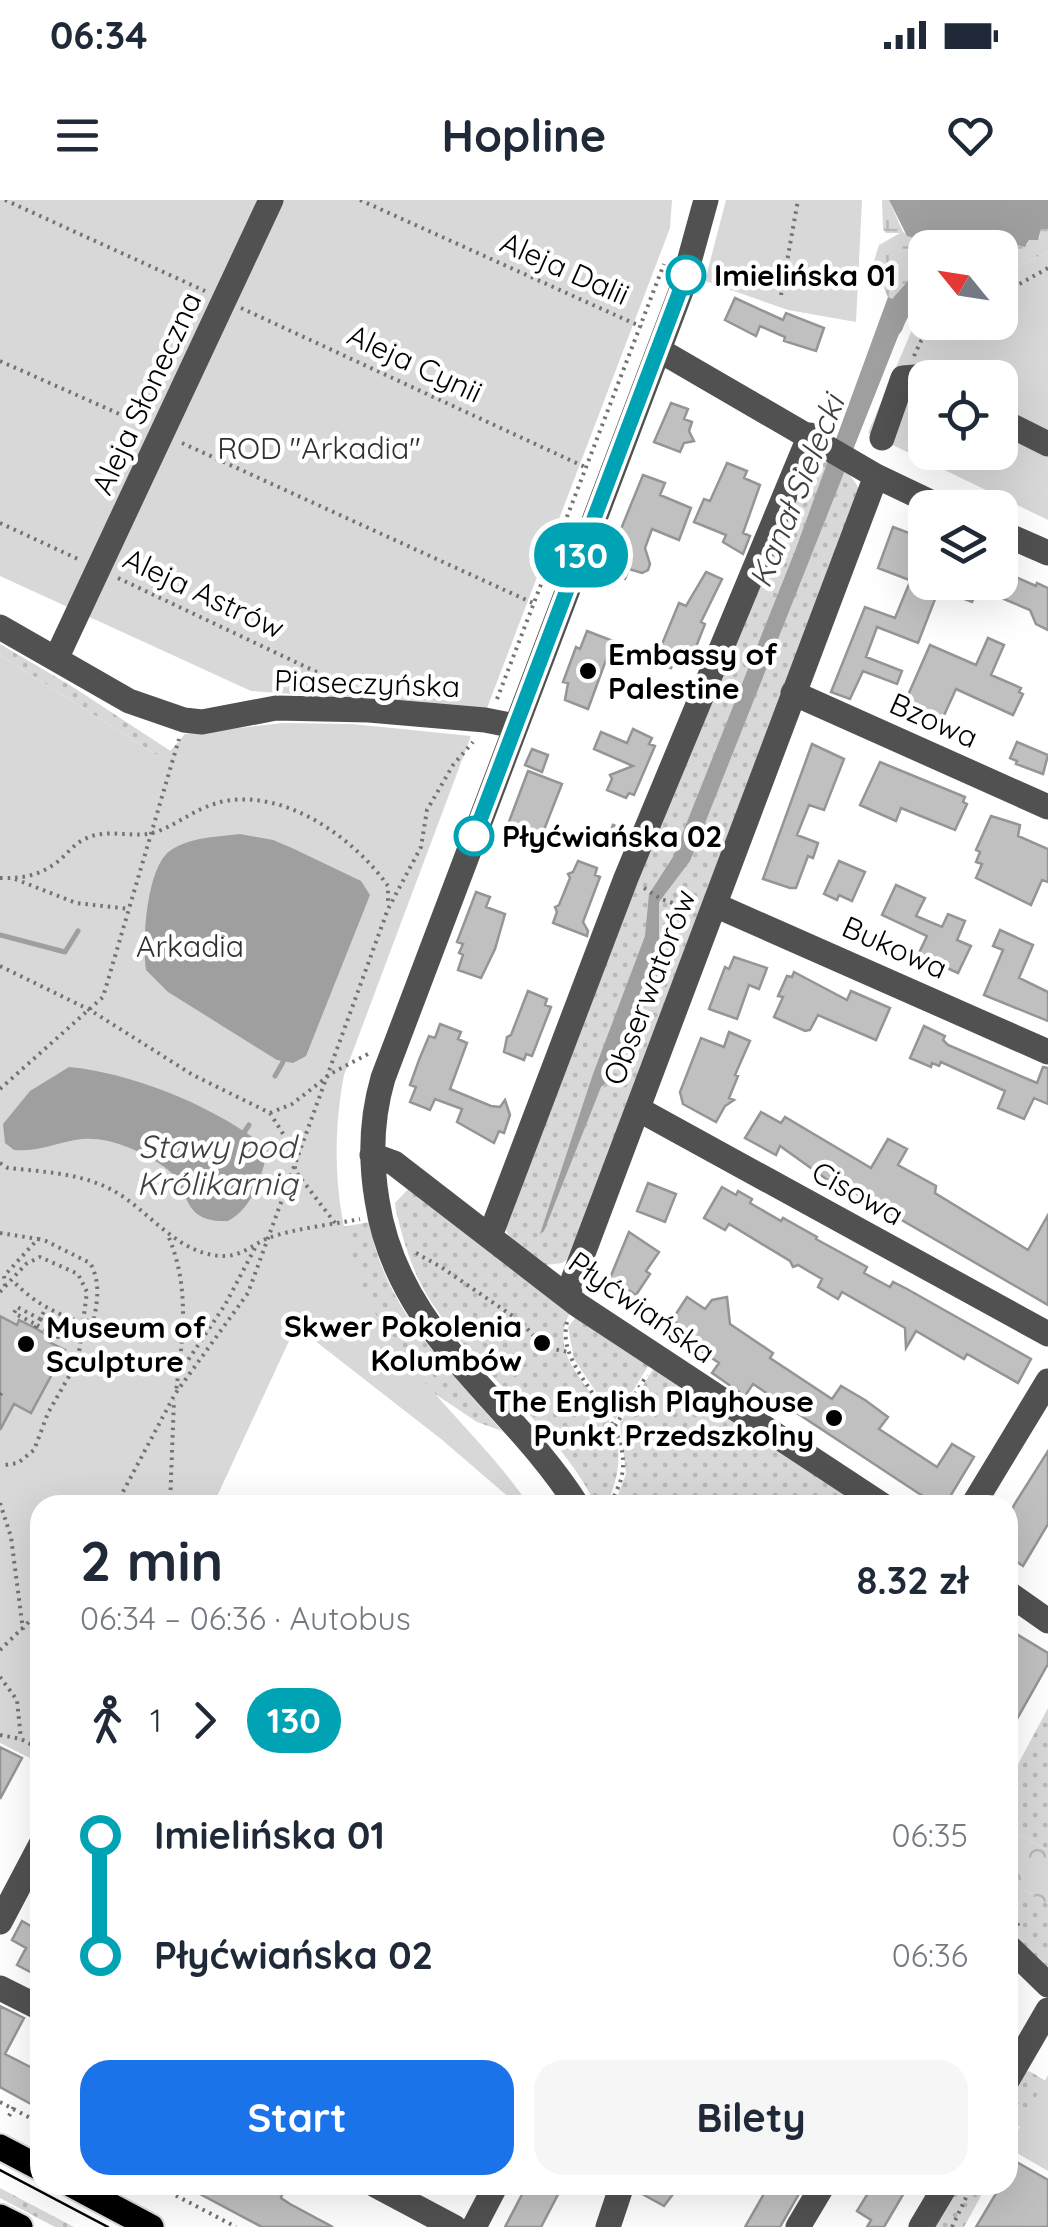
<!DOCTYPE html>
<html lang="pl">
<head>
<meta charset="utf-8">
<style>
  body { margin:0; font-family:Quicksand,sans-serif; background:#f6f6f7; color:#1f2937; height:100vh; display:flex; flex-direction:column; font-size:38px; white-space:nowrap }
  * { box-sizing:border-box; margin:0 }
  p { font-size:32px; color:#747a83 }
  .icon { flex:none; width:55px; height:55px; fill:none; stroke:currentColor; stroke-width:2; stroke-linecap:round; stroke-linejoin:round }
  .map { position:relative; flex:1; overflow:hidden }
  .drawer { position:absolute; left:30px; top:1295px; width:988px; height:700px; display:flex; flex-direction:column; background:#fff; border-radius:30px; box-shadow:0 10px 40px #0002 }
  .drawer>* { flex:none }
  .badge { padding:0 20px; border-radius:32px; font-size:35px; line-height:65px }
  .needle { width:65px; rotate:300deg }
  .controls { position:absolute; left:908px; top:30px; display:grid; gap:20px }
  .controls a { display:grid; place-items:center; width:110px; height:110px; border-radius:20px; background:#fff; box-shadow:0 10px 40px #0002; font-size:50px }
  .map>.badge { position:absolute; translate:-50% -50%; box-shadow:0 0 0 5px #fff }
  .legs { display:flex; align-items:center; gap:15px; height:110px; padding:0 50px; font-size:32px }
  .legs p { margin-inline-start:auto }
  .summary { display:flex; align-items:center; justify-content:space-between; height:170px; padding:0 50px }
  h1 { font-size:55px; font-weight:800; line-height:75px }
  .action { display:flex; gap:20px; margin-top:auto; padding:20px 50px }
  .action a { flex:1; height:115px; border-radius:30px; background:#1a73e8; color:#fff; font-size:40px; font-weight:800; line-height:115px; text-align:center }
  .action a+a { background:#f6f6f7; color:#1f2937 }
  ul { padding:0 50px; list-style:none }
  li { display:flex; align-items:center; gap:35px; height:120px; font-size:38px }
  li i { display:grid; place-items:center; width:15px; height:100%; margin:0 12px; background:currentColor }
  li i::after { content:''; width:25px; height:25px; margin:-12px; border:8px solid; border-radius:50%; background:#fff }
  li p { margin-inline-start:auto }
  li:first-child i { background:linear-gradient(#0000 50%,currentColor 0) }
  li:last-child i { background:linear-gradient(currentColor 50%,#0000 0) }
  .status { display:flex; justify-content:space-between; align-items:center; height:70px; padding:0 50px; background:#fff; direction:ltr }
  .status svg { height:28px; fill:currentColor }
  header { display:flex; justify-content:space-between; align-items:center; height:130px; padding:0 50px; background:#fff; font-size:45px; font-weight:800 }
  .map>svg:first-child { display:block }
</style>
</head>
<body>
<div class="status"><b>06:34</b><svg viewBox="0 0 49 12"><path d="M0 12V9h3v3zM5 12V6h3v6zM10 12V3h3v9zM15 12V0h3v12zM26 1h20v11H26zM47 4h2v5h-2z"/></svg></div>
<header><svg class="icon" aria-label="menu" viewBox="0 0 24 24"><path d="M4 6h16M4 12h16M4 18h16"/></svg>Hopline<svg class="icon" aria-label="heart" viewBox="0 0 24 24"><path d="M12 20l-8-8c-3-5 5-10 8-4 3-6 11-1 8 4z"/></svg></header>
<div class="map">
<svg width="1048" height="2027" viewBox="0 0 1048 2027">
  <defs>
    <pattern id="grass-dots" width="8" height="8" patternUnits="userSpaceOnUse" patternTransform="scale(2.5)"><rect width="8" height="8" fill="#d8d8d8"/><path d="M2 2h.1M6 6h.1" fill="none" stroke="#b8b8b8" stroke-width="1.8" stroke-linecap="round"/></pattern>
    <pattern id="forest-crowns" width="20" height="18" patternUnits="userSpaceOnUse" patternTransform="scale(2.5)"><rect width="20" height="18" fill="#d8d8d8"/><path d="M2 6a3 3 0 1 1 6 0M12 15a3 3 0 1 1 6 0" fill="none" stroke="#b8b8b8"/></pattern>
    <pattern id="wetland-marsh" width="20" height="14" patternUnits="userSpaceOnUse" patternTransform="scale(2.5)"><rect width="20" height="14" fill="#d8d8d8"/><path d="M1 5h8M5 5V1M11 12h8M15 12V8" fill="none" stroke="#b8b8b8"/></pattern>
  </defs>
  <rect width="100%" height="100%" fill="#fff"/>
  <path fill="url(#grass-dots)" d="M815,254c16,1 39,21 44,36l-288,767 -9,6 -16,2 -35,-25 -6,-12 131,-345z
    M0,444l73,43 99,65 -9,7 -163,-104z
    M411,986l161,124c-30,44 25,80 41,118 11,27 4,52 -6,77h-11c-38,-78 -117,-129 -164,-202 -19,-28 -28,-60 -36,-92l-1,-8z
    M370,1022c12,85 79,147 132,209l-25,-9 -154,-103 -45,-81z
    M576,1117l74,46 -35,57 -41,-61 -6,-32z
    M655,1166l209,139h-250l12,-31 -6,-51z
    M1048,1508v142l-40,-21v-46z
    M1008,1681l40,23v69l-40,-38z
    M1029,1871l17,10 -26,46 -12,-7v-23l14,-24z
    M955,1985h32l-23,42h-34z
    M0,1988l74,39h-19l-55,-29z"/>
  <path fill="url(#forest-crowns)" d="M1008,1629l40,21v54l-40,-23z"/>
  <path fill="url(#wetland-marsh)" d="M882,0h7l14,32 30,15 -8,1v47l-15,2 -7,6 -15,-6 -15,-33 6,-19 21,-12h-14l-3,-4z
    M1041,29h7v23l-42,19 -6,6v-29h-12l3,-6 17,-4 3,5 16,2 2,-5 10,-2z"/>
  <path fill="#d8d8d8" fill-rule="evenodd" d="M0,0h672l-2,28 -183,480 -236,-17 -251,-115z
    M726,0h136l-6,122 -68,-12 -83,-29z
    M1048,52v268l-180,-87 52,-122 5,-4v15h75v-45l6,-6zM925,178h75v74h-75z
    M0,455l163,104 22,-25 98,-11 69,1 119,12 -127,339c-17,89 -6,189 48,265 41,59 97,106 137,165h-11l-77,-66 -145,-113 -83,179h-173v258l-40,-20z
    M1048,1875v96l-40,-23z"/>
  <path fill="#9f9f9f" d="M889,0h159v29h-7l-3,11h-9l-4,7 -12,-3 -5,-6 -15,2 -5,7h-55l-10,-7 -16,-4z
    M925,95v7l-11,5 -13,22 -211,532 -31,41v40l-52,139 -6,6 -57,144 -4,3 53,-160 52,-138 4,-42 24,-37 122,-306 93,-254 15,6 7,-6z
    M240,634l33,6 19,8 69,33 9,14 -64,161 -13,7 -16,-3 -109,-68 -22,-22c-4,-27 0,-104 25,-120 20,-13 45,-13 69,-16z
    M69,867c63,6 142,38 193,77l6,7c-8,28 -14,55 -40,70 -51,2 -34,-34 -65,-55 -23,-16 -59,-32 -88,-26 -21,4 -39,12 -61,10l-9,-7 -2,-19 27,-33z"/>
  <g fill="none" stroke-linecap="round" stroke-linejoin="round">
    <path stroke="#9f9f9f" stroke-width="5" d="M0,735l65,17 13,-21
      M275,876l8,-14
      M245,931l4,-6"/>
    <path stroke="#9f9f9f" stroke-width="20" d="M893,126l9,-23 23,-26"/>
  </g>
  <path fill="#c0c0c0" stroke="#959595" stroke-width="2.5" d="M735,98l48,22 3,-7 38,15 -8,23 -32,-10 1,-4 -25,-11 -4,10 -31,-16z
    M671,203l17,6 -4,10 8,3 -3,9 5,10 -10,2 -4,9 -26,-10z
    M727,263l20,8 -3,7 16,7 -17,48 7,3 -7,18 -20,-12 3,-7 -32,-13 10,-23 6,2z
    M643,275l22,8 -5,12 31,13 -12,32 -27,-11 -7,19 5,16 -2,6 -6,3 -13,-4 -4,10 -16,-6 4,-10 -5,-2z
    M893,327l32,12 -13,42 -34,-13z
    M1000,370l36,16 1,-3 11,5v42l-12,-6 -6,-14 -52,-22 -6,14 -18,-7 6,-13h40z
    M706,372l16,7 -21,43 4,2 -13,33 -5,-2 -3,7 -9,-4 -4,10 -16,-7 24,-58 7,3z
    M909,384l28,10 -19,49 -41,-16 -11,30 36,14 -5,13 -34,-13 -13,28 -19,-7 34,-85 30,11z
    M587,431l26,10 -25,68 -23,-9 3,-17 -5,-1 13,-35 4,2z
    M988,438l16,7 -13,30 30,13 -2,4 4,2 -10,21 -57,-26 -15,33 -39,-13 28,-64 46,20z
    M633,529l19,9 -3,6 6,2 -21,49 -5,-2 -3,5 -19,-8 5,-11 -2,-4 23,-9 -39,-17 7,-17 26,11z
    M1017,542l31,13 -5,19 -27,-10 1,-3 -7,-3z
    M812,544l32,15 -20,51 -15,-5 -12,30 21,8 -5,15 -5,-2 -12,32h-6l-27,-9z
    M532,549l16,6 -6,17 -17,-7z
    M880,562l85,35 -2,5 4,2 -12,26 -54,-22 -5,13 -36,-16z
    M528,571l34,13 -20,51 -14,-5 -2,4 -19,-7z
    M991,616l29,9 -2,11 30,13v33l-6,-2 -11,25 -55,-27 6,-14 -6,-2 4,-10 -4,-2z
    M613,625l15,6 -7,16 -14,-6z
    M578,661l19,7 -2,7 5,2 -17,45 5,9 -1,5 -34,-13 4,-11 -2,-5 4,-2 11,-27 -2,-4 5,-2z
    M839,661l26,11 -13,29 -13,-6 -2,5 -13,-6z
    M896,685l29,13 -9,18 26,11 6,-13 17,7 -8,19 14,6 -13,27 -40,-18 9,-19 -45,-21z
    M476,692l14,5 -4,10 19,7 -10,35 -14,29 -23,-8 5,-15 -4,-2 4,-9 -6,-2z
    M1000,730l33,15 -14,33 29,14v29l-64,-26 19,-45 -10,-4z
    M734,757l33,11 -8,21 -10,-4 -12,34 -28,-10 16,-42 4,2z
    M794,772l53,28 4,-9 39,17 -14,32 -58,-25 -8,15 -5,1 -31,-14 9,-20 -5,-1 9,-20 5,1z
    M528,791l19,8 -2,6 6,2 -19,49 -6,-2 -2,6 -20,-8 3,-15 4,-2z
    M440,824l21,8 -3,7 9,4 -17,46 41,17 9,1 5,-7 5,15 -6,18 -5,-2 -5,12 -37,-21 5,-13 -27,-10 -5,11 -20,-8 6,-15 -6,-2 9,-25 10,-24 6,2z
    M924,826l21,10 -2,4 5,5 89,38 6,-16 5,1v36l-14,-6 -10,21 -26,-11 7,-17 -64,-29 -2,4 -7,-3 -1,4 -21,-9z
    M729,832l21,9 -15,34 3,1 -9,22 5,2 -9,6 -9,16 -33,-18 -3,-12 21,-54 23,9z
    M761,912l20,11 4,-6 86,51 17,-29 19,10 -9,16 38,21 -1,7 93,57 20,-35v90l-205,-119 -1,3 -13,-8 -49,-35 -4,9 -31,-17z
    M648,983l28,11 -11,28 -28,-11z
    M722,987l14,8 2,-4 14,8 -2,4 31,18 2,-3 34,19 -1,2 51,28 -3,6 26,14 3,-5 14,7 124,70 -13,24 -51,-29 -3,5 -48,-28 -10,17 -1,-20 -63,-36 -4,7 -20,-12 4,-8 -24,-14 -5,2 -3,-6 -61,-37 -4,6 -21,-12z
    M629,1032l30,20 -13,19 4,3 -14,21 -26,-17z
    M687,1097l18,12 7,-9 15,-3 3,27 43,29 -3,5 62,41 9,-13 24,14 23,17 -9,12 58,38 15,-23 22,13 -26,43 -4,-3 -5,8 -21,-12 -165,-109 -8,12 -33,-23 7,-10 -47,-32 5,-7 -5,-4z
    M0,1116l17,9 2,-5 16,8 14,8 -2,5 18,9 -34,63 -17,-9 -14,26z
    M1048,1251v73l-25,42 -15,-10v-30l7,-11 -4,-3 3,-7z
    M1008,1429l40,24v11l-40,71z
    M0,1547l22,11 -22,41z
    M22,1721l14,8 4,-8v56l-23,-12 9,-17 -14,-8z
    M0,1806l24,12 -19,36 35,18v37l-40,-22z
    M1015,1961l33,19v47h-72l25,-42h7v-12z
    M183,1985h80l19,10 -1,3 9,6 43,23h-71z
    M527,1985h36l-22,42h-36z
    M638,1985h42l-16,21 -27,-15z
    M769,1985h35l-24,42h-35z
    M873,1985h18l13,8 -20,34h-17l4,-7 -14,-9z"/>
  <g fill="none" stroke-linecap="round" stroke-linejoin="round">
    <g stroke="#dbdbdb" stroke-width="29">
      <path id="major" d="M0,1947l40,21
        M72,1985l79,42
        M0,2017l20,10"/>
    </g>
    <path stroke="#737373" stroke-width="4" stroke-dasharray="2.5 5" stroke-linecap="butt" d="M5,0l200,91
      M360,0l282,127
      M781,95l17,-95
      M1000,95l48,-27
      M241,108l344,159
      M914,156l7,-15 20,-19
      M0,161l142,63
      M182,243l351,160
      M0,323l78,36
      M118,378l226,107
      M497,499l167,-435
      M0,678c25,1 45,-4 63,-21 7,-7 15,-16 24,-19 21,-10 48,1 69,-6 25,-9 40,-25 69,-31 62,-11 129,37 163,85v18
      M15,679l61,24 54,6
      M644,688l17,11 29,10
      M0,766l90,44 103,65 77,38 20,32 6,27 39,51
      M0,889l103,-92 76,-258
      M270,913l22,-9 40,-31 36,-19
      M0,963l8,5c36,4 74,5 106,23 36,20 65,66 112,65 17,-1 28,-12 42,-18 29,-10 62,-13 92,-19
      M0,1033l38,6
      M169,1038c21,50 14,101 7,153
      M416,1053l25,14 79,54 24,26 24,5
      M5,1086l-1,-10 34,-37 8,2 44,22c10,17 8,36 4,55l-11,5c-27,-9 -50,-21 -70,-42
      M0,1092l26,-28 14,-7 38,17 9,18 -8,60 -7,19 -24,42 -14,37 -16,13 -13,2
      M567,1122c-13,51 66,92 55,153 -2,10 -8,21 -12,30
      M37,1125l21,12 3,-6 -21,-12
      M35,1128l2,-3 -23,-12 3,-6 23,12 6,-11
      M180,1172l45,-67 30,-57
      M0,1195l2,-3
      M615,1226l32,-51
      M0,1303l11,34 12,93
      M116,1305l59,-111 73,-101 140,-384 33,-62 6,-37 26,-45 20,-23
      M170,1305l4,-105
      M0,1450l40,-39
      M0,1477l17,23 4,39
      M0,1535l21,4 19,10
      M1008,1712l11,14
      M0,1902l40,21
      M9,1916l7,-13
      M1008,1917l10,-17
      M156,1985l80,42
      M146,1989l2,-4
      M952,2027l20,-42"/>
    <path stroke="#515151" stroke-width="25" d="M659,150l217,126 67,32
      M1000,220l48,24
      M882,238l21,-60 12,-1 10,5
      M1000,332l48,21
      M0,427l129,74 55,19 18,2 74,-14 93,2 116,10 30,6
      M56,459l215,-459
      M793,493l255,114
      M715,705l333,147
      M638,909l410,225
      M372,955l22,8 184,142 304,200
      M490,1036l136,-358 184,-443
      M567,1096l309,-820
      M577,1305c-67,-106 -180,-171 -200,-305 -7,-42 -6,-81 6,-122l298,-787 25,-91
      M973,1305l75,-124
      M1008,1393l40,28
      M0,1722l40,-76
      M1008,1746l40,39
      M0,1788l40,20
      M1008,1879l40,-69
      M375,1985l79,42
      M474,2027l22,-42
      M608,2027l14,-42
      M798,2027l25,-42
      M921,2027l25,-42"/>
    <use href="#major" stroke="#000" stroke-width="25"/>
    <path stroke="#000" stroke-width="2.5" d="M0,1970l108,57"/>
  </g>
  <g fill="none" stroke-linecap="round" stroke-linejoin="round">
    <g stroke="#fff" stroke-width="22">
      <path id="line-1" d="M474,636l212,-561"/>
    </g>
    <use href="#line-1" stroke="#00a3b4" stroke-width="15"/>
  </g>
  <g fill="#fff" stroke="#00a3b4" stroke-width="5">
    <circle cx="686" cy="75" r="18"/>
    <circle cx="474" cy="636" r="18"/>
  </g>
  <g fill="#000" stroke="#fff" stroke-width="4">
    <circle cx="588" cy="471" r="10"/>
    <circle cx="542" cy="1143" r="10"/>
    <circle cx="26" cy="1144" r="10"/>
    <circle cx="834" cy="1218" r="10"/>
  </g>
  <g text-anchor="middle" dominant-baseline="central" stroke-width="9" stroke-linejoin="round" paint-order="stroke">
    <g font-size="30" fill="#000" stroke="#fff">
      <text transform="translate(565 68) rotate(24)">Aleja Dalii</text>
      <text transform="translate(415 163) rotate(25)">Aleja Cynii</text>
      <text transform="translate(146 193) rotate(-65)">Aleja Słoneczna</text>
      <text transform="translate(204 393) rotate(25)">Aleja Astrów</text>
      <text transform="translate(367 483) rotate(2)">Piaseczyńska</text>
      <text transform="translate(934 520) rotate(24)">Bzowa</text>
      <text transform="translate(895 747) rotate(24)">Bukowa</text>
      <text transform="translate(649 787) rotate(-69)">Obserwatorów</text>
      <text transform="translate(858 993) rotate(29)">Cisowa</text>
      <text transform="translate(642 1107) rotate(35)">Płyćwiańska</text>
    </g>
    <g font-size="30" font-weight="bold" fill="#000" stroke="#fff" text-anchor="start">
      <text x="714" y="75">Imielińska 01</text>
      <text x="502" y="636">Płyćwiańska 02</text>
    </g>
    <g font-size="30" fill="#2f2f2f" stroke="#fff">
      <text x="319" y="248">ROD "Arkadia"</text>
      <text x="190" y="746">Arkadia</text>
    </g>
    <g font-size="30" font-weight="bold" fill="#000" stroke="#fff" text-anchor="start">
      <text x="608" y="454">Embassy of<tspan x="608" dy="34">Palestine</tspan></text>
      <text x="522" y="1126" text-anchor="end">Skwer Pokolenia<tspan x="522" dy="34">Kolumbów</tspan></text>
      <text x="46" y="1127">Museum of<tspan x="46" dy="34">Sculpture</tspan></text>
      <text x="814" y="1201" text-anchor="end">The English Playhouse<tspan x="814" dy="34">Punkt Przedszkolny</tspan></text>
    </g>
    <g font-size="32" font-style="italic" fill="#404040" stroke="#fff">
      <text transform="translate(796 291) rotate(-68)">Kanał Sielecki</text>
      <text x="217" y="946">Stawy pod<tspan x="217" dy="37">Królikarnią</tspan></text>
    </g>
  </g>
</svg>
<div class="controls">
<a><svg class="needle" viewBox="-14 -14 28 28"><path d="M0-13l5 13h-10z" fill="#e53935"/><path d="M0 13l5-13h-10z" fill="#747a83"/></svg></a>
<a><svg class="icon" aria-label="locate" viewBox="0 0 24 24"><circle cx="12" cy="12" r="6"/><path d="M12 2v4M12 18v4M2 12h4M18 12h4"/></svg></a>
<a><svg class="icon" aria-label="layers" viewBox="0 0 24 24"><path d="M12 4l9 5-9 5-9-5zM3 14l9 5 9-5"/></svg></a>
</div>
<b class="badge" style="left:581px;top:355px;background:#00a3b4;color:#fff">130</b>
<section class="drawer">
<div class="summary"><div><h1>2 min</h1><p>06:34 – 06:36 · Autobus</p></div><b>8.32 zł</b></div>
<div class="legs"><svg class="icon" aria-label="walk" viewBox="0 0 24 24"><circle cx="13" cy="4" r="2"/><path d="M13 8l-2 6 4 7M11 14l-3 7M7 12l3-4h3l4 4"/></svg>1<svg class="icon" aria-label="forward" viewBox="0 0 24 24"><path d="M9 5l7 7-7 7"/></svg><b class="badge" style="background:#00a3b4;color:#fff">130</b></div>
<ul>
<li><i style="color:#00a3b4"></i><b>Imielińska 01</b><p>06:35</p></li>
<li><i style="color:#00a3b4"></i><b>Płyćwiańska 02</b><p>06:36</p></li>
</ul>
<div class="action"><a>Start</a><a>Bilety</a></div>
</section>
</div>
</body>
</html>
